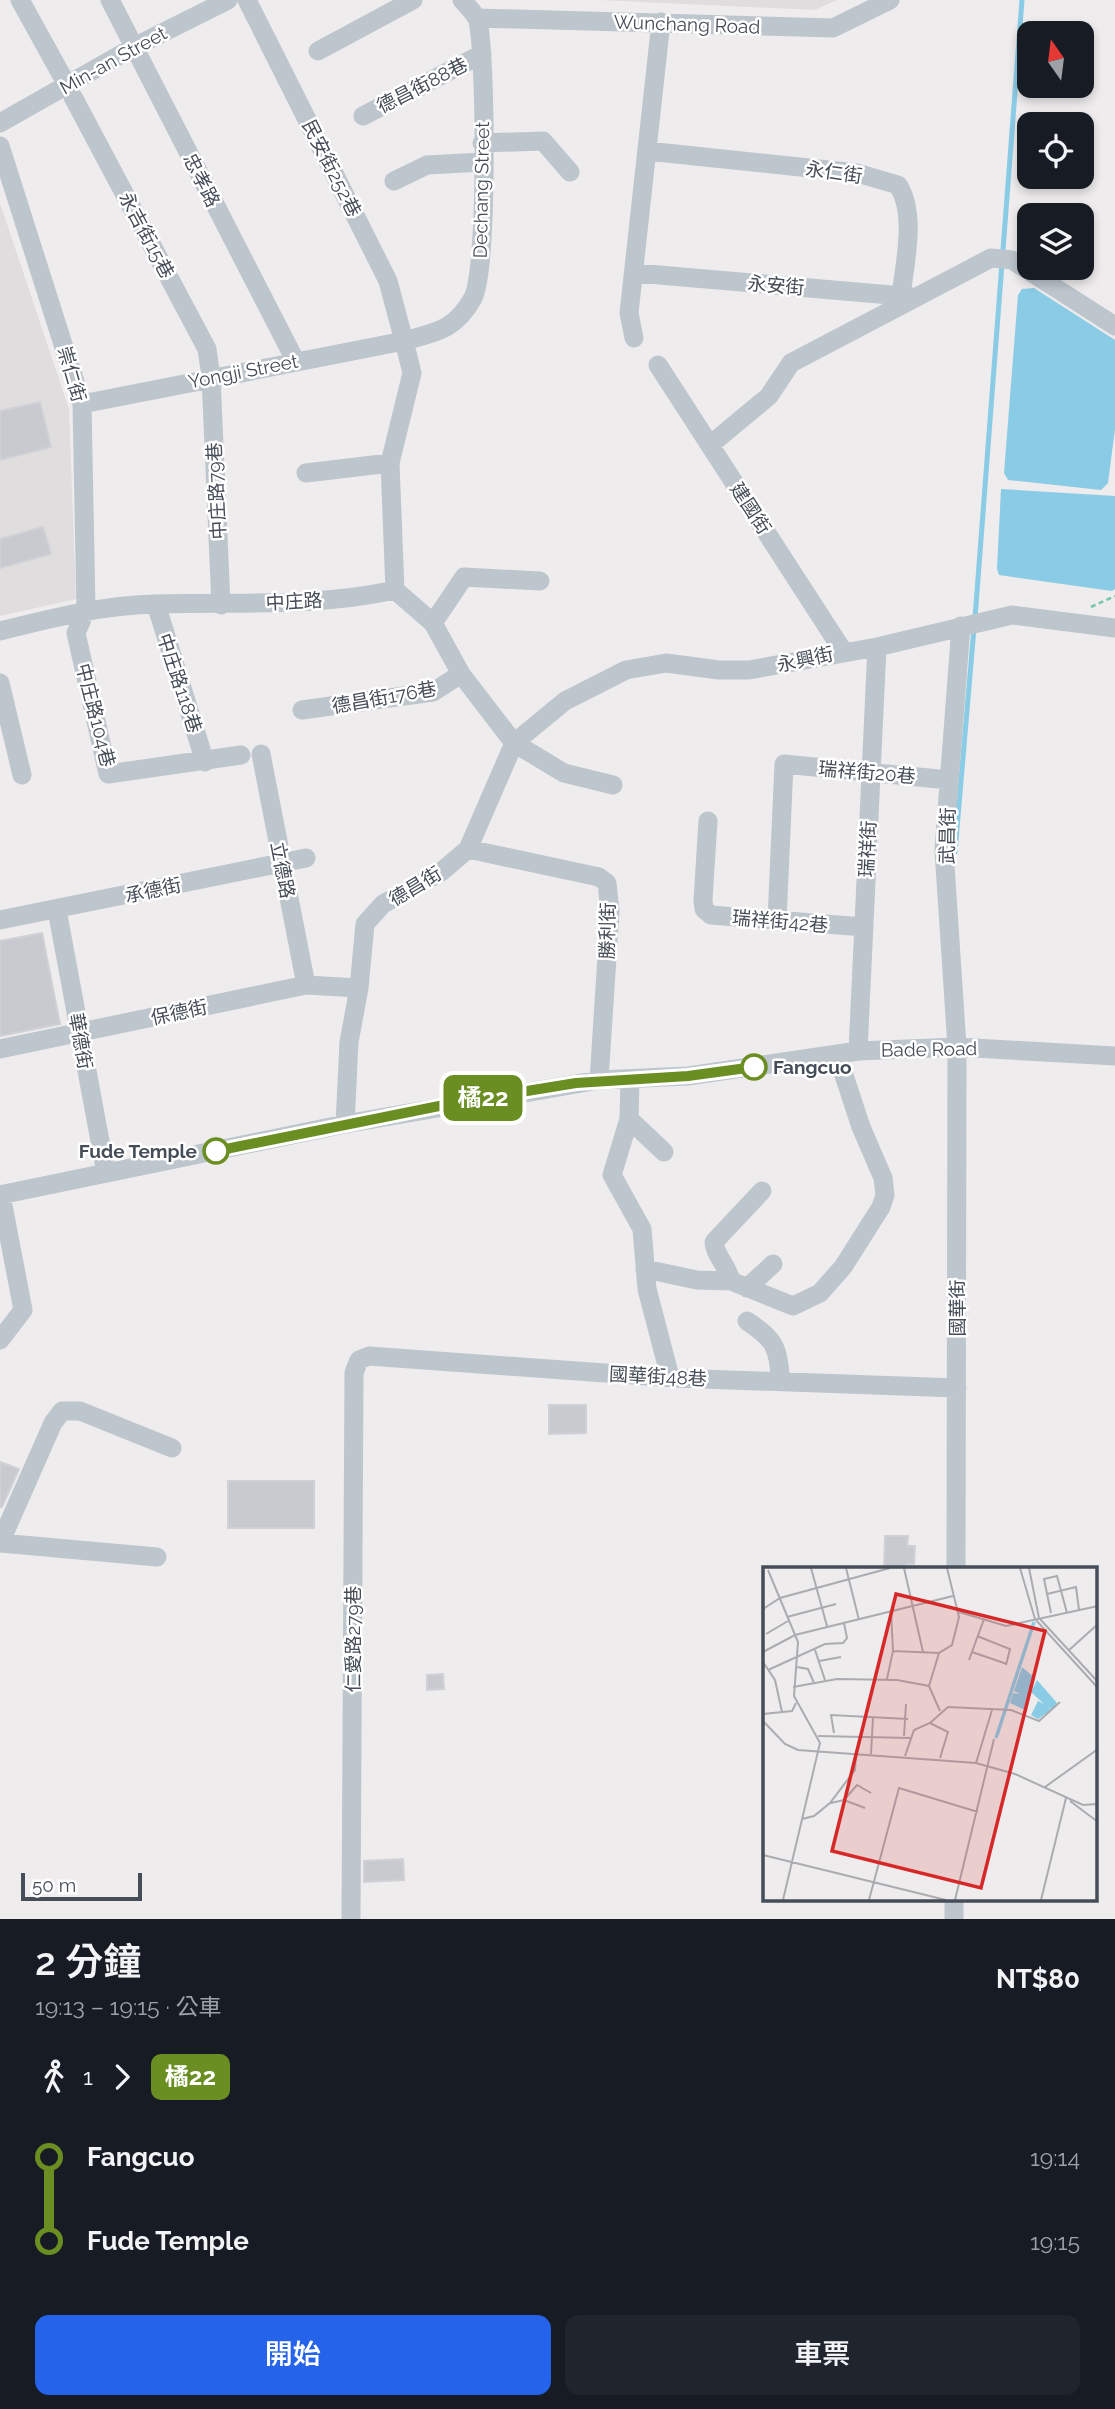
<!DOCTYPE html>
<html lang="zh-TW">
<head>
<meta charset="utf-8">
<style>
  body { margin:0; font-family:Raleway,"Noto Sans TC",sans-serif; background:#20242c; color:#f1f3f6; height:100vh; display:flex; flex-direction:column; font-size:26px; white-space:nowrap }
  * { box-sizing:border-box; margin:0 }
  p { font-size:23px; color:#9ea1a6 }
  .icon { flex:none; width:38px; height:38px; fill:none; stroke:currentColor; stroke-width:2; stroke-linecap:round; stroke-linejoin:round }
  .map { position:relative; height:1919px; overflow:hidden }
  .details { display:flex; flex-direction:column; background:#171b24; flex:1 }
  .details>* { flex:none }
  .badge { padding:0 14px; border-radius:10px; font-size:24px; line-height:46px }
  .needle { width:46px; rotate:346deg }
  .tools { position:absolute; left:1017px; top:21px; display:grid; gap:14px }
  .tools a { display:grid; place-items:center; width:77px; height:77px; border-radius:14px; background:#171b24; box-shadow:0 4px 10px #0003; font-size:35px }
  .scale { position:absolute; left:21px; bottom:18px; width:121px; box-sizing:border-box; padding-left:7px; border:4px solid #454d58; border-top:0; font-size:19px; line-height:24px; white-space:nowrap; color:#454d58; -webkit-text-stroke:5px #fff; paint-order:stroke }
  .map>.badge { position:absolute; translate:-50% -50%; box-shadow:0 0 0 4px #fff }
  .legs { display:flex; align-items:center; gap:10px; height:77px; padding:0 35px; font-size:23px }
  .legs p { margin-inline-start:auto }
  .overview { display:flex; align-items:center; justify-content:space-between; height:119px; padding:0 35px }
  h1 { font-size:38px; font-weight:600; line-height:52px }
  .cta { display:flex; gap:14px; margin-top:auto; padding:14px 35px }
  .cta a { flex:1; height:80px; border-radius:14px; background:#2563eb; color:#fff; font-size:28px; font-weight:600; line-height:80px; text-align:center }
  .cta a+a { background:#20242c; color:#f1f3f6 }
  ul { padding:0 35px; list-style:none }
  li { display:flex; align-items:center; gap:24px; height:84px; font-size:26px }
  li i { display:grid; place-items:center; width:10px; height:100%; margin:0 9px; background:currentColor }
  li i::after { content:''; width:18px; height:18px; margin:-9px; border:5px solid; border-radius:50%; background:#171b24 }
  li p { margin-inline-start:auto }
  li:first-child i { background:linear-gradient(#0000 50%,currentColor 0) }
  li:last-child i { background:linear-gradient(currentColor 50%,#0000 0) }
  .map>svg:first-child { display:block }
</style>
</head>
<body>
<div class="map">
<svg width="1115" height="1919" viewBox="0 0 1115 1919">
  <rect width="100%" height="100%" fill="#eeecec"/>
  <path fill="#dfdddd" d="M600,0h237l-22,10z
    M0,203l69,206 7,190 -76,17z"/>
  <path fill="#8acbe5" d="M1034,288l81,52v89l-7,54 -7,7 -93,-10 -4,-7 14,-178 4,-6z
    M1001,489l114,7v93l-3,2 -113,-16 -2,-6z"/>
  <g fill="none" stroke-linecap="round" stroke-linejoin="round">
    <path stroke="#8acbe5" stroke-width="5" d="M975,618l47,-618
      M955,852l19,-224"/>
  </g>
  <path fill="#c9cad0" stroke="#d0d1d7" stroke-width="2" d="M40,402l11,45 -51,13v-49z
    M43,527l8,27 -51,14v-29z
    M42,933l18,91 -60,12v-95z
    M549,1405h37v28l-37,1z
    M0,1462l19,7 -17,38h-2z
    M228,1481h86v47h-86z
    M885,1536h23l-1,10h8l-1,18h-7v5h-23z
    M443,1674l1,15 -17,1v-15z
    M403,1859l1,21 -40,2v-21z"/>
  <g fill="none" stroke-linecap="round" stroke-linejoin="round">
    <path stroke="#76c6a5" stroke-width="2.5" stroke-dasharray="5 3.5" stroke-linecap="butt" d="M1091,607l24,-11"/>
    <path stroke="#bdc5cd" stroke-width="19" d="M20,0l47,85
      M110,0l185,360
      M477,18l356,10 57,-28
      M318,51l95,-51
      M73,97l134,252 4,28 10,228
      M363,116l119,-62
      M0,123l134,-76 94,-47
      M482,143l61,-2 27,31
      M0,146l82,258 4,206 -10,23 32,141 133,-19
      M647,151l210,22 41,12c20,31 5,84 2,120
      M394,181l33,-16 56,-3
      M636,273l278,24
      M634,338l-5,-25 32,-291
      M658,365l185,286
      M82,404l322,-63 -16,-60 -141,-281
      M710,445l59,-49 22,-33 200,-105 21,2 103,66
      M306,473l84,-10
      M395,590l-5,-127 22,-90 -8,-32c33,-9 51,-11 69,-43 15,-30 13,-240 5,-277 -2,-7 -11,-15 -16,-21
      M156,604l49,158
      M433,623l31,-46 76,4
      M0,631c52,-13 103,-26 157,-27 80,-2 160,3 238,-14l38,33 28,51 53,69 50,30 49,12
      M0,683l22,92
      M302,710l131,-18 28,-18
      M261,754l45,231
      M708,821l-5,79 1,9 7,6 153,12
      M468,849l131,28 8,6 3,28 -11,169
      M57,910l49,263
      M0,920l306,-62
      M777,920l7,-156 165,16
      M0,1049l306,-64 53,3
      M858,1051l19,-404
      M630,1080l-1,39 -17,56 30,54 5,60 23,88
      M629,1119l35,33
      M345,1124l4,-82 10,-54 6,-64 18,-20 58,-32 27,-23 46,-106 51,-42 61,-31 40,-7 53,7h30l128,-23 135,-32 103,13
      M0,1195l345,-71 254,-44 89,-4 170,-25 99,-4 158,9
      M645,1269l52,11 34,1 62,25 27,-13 23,-26 38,-60 4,-12 -2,-17 -22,-51 -24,-73
      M731,1281c-3,-15 -17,-27 -17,-39l48,-51
      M747,1288l26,-24
      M747,1321c30,20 30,26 34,61
      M0,1340l23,-30 -22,-115
      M0,1543l53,-120 9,-12h18l92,37
      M0,1543l157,14
      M956,1569l1,-522 -13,-197 17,-224
      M351,1919l3,-546 5,-13 10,-4 305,22 283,10
      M954,1919v-19"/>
  </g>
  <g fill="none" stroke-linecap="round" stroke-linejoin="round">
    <g stroke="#fff" stroke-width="16">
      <path id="line-1" d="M216,1151l238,-48 122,-20 112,-7 66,-9"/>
    </g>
    <use href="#line-1" stroke="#6b8e23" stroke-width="10"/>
  </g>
  <g fill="#fff" stroke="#6b8e23" stroke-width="3.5">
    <circle cx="754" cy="1067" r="12"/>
    <circle cx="216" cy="1151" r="12"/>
  </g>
  <g text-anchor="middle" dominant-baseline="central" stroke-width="5" stroke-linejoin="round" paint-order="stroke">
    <g font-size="19" fill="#454d58" stroke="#fff">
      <text transform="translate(687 24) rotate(2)">Wunchang Road</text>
      <text transform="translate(113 60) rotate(-29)">Min-an Street</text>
      <text transform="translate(422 85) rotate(-27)">德昌街88巷</text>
      <text transform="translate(332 168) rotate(63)">民安街252巷</text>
      <text transform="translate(834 172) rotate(8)">永仁街</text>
      <text transform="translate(202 180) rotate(63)">忠孝路</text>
      <text transform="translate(481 190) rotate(-89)">Dechang Street</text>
      <text transform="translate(147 235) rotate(62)">永吉街15巷</text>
      <text transform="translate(776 285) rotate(5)">永安街</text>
      <text transform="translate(243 371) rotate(-11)">Yongji Street</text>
      <text transform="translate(72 374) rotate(74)">崇仁街</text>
      <text transform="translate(216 491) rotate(-93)">中庄路79巷</text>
      <text transform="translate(751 508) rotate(57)">建國街</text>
      <text transform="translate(294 601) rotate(-3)">中庄路</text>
      <text transform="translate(805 659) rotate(-12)">永興街</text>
      <text transform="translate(180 683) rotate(72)">中庄路118巷</text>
      <text transform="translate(384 697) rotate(-10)">德昌街176巷</text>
      <text transform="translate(96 715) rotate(76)">中庄路104巷</text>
      <text transform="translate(867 772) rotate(5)">瑞祥街20巷</text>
      <text transform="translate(947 836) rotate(-89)">武昌街</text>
      <text transform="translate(867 849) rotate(-87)">瑞祥街</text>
      <text transform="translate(283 870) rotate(79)">立德路</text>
      <text transform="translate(415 886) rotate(-31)">德昌街</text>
      <text transform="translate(153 890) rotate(-12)">承德街</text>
      <text transform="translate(780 921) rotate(5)">瑞祥街42巷</text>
      <text transform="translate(607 931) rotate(-89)">勝利街</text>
      <text transform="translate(179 1012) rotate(-12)">保德街</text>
      <text transform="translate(81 1041) rotate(80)">華德街</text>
      <text transform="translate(929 1049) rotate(-1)">Bade Road</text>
      <text transform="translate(957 1308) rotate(-90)">國華街</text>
      <text transform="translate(658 1376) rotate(3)">國華街48巷</text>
      <text transform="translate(353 1639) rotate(-90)">仁愛路279巷</text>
    </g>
    <g font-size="19" font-weight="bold" fill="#454d58" stroke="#fff" text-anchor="start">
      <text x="773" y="1067">Fangcuo</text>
      <text x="197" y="1151" text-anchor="end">Fude Temple</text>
    </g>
  </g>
  <g transform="translate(763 1567)">
    <rect width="334" height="334" fill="#eeecec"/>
    <path d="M259,100l13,11 -10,32 -15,-7 3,-10 7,1 -6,-3zM274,113l20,23 -5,7 -5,-4 4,4 -13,9 -7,-4 7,-14 6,3 -13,-12z" fill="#8acbe5"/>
    <path fill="none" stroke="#8acbe5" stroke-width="3.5" d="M233,171l38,-116"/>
    <path fill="none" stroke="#aaacb1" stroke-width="2" d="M48,1l16,58M83,1l13,52M141,1l19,84M257,1l15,51 63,69M266,1l10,50 59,64M5,3l30,72 -4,54 26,47 -37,157M284,27l29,-7 3,23M0,42l17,-11 110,-30M196,45l47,14 92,-20M288,46l-7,-34 13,-3 10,37M24,50l49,-13M3,67l22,-13M214,69l33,13 -4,16M52,83l10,30M130,84l46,2M305,84l30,-27M0,85l32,-17 158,-39M209,85l35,12M206,93l15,-41M56,94l22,-4M0,95l12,18 7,32M34,100l11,2 6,14M5,103l57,-26 18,-1 4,-5 -3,-15M124,112l6,-28 -2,-40M166,119l10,-33 13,-8 7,-28 -12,-49M30,120l44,-8 60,1 32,6 11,25M0,147l29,-3 4,-8M0,154l22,23 13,6 178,13 39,11 68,31 15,-1M167,156l18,9 -8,26M71,166l-3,-18 77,4M55,169l93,2M141,169l2,-32M108,187l2,-36M142,189l9,-26 16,-7 18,-16 63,3 28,11 21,-19M213,196l16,-53M282,220l53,-38M81,233l13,-15 14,8M307,234l28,21M68,236l13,-3 21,8M39,252l12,-3 16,-13 25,-33 1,-16M0,288l183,45M106,333l30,-112 79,24M192,333l39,-161M278,333l25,-102"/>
    <path fill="#d62828" fill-opacity="0.15" stroke="#d62828" stroke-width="3.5" d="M133,27l149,37 -64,257 -149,-37z"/>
    <rect width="334" height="334" fill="none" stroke="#454d58" stroke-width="3.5"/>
  </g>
</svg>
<div class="tools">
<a><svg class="needle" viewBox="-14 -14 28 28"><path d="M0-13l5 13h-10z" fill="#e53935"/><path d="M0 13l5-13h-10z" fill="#9ea1a6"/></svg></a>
<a><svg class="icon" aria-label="locate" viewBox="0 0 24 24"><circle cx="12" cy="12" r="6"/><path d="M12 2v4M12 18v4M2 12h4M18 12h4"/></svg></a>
<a><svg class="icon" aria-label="layers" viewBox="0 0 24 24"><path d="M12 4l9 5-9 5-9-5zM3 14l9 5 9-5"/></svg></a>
</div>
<div class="scale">50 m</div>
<b class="badge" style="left:483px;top:1098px;background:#6b8e23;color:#fff">橘22</b>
</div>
<section class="details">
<div class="overview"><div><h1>2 分鐘</h1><p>19:13 – 19:15 · 公車</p></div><b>NT$80</b></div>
<div class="legs"><svg class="icon" aria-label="walk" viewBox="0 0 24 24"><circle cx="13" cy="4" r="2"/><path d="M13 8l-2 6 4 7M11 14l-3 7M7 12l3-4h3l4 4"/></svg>1<svg class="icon" aria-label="forward" viewBox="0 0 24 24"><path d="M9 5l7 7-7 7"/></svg><b class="badge" style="background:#6b8e23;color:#fff">橘22</b></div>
<ul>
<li><i style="color:#6b8e23"></i><b>Fangcuo</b><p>19:14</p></li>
<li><i style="color:#6b8e23"></i><b>Fude Temple</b><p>19:15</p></li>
</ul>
<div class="cta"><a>開始</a><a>車票</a></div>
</section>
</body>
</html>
